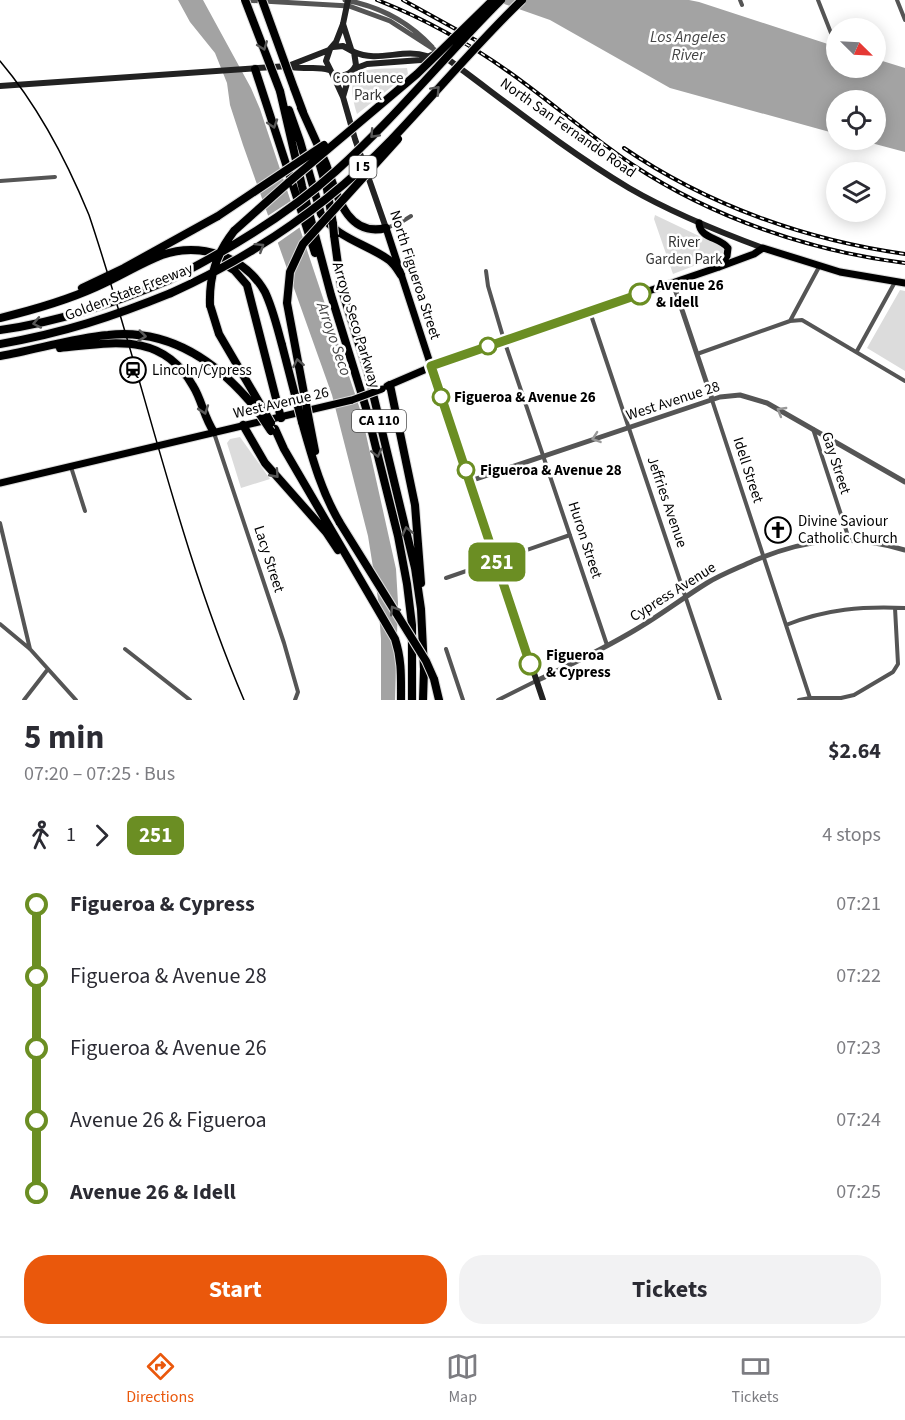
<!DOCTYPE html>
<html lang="en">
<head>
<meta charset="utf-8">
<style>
  body { margin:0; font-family:"Source Sans 3",sans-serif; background:#f2f2f3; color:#2b2b33; height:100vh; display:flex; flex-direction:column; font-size:22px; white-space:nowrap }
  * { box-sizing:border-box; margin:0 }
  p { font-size:20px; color:#7c7c81 }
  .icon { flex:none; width:33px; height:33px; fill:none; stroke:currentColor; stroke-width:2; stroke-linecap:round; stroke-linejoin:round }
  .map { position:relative; height:700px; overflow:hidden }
  .drawer { display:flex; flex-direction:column; background:#fff; flex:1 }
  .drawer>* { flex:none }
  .badge { padding:0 12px; border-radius:9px; font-size:21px; line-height:39px }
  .needle { width:39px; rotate:114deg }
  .controls { position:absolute; left:826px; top:18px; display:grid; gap:12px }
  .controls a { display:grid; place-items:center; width:60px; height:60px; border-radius:50%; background:#fff; box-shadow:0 3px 15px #0003; font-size:30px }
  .map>.badge { position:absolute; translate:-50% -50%; box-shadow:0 0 0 3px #fff }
  .legs { display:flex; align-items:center; gap:9px; height:66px; padding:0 24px; font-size:20px }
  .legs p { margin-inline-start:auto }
  .headline { display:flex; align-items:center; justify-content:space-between; height:102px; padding:0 24px }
  h1 { font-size:33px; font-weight:700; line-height:45px }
  .action { display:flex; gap:12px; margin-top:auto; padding:12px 24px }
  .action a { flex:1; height:69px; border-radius:24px; background:#ea580c; color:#fff; font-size:24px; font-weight:700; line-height:69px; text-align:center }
  .action a+a { background:#f2f2f3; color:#2b2b33 }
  ul { padding:0 24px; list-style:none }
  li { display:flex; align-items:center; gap:21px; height:72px; font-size:22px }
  li i { display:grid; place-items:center; width:9px; height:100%; margin:0 8px; background:currentColor }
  li i::after { content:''; width:15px; height:15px; margin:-8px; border:4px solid; border-radius:50%; background:#fff }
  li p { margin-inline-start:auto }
  li:first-child i { background:linear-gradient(#0000 50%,currentColor 0) }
  li:last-child i { background:linear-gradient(currentColor 50%,#0000 0) }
  .dock { display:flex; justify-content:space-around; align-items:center; height:84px; border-top:2px solid #e1e1e2; background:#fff; font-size:16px; color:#7c7c81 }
  .dock a { display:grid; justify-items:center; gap:3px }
  .dock .selected { color:#ea580c }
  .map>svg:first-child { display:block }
</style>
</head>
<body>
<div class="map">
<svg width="905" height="700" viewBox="0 0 905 700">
  <rect width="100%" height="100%" fill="#fff"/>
  <path fill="#dcdcdc" d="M407,68l1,6 -51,40c-16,-52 10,-44 50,-46z
    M655,215l65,31 4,4 -2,5 -49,19 -19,-55z
    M900,290l5,1v80l-38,-23z
    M240,437l30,42 -29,9 -14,-45 3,-4z"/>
  <path fill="#a3a3a3" d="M178,0h25l48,88 9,21 101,303 35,157 2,34 -3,97h-14v-61l-3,-40 -10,-63 -36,-141 -89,-250 -13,-40 -3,-22 -12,-30 -25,-31z
    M493,0h196l10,2 138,45v21h39v-9l29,9v84l-45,-12h16v-40h-39v34l-167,-46 -120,-68z"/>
  <path fill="#fff" d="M294,199l9,26 -27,19 -10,-27z"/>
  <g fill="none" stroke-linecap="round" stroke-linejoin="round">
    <g stroke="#dbdbdb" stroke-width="9">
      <path id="primary" d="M699,223c1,16 21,14 29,25l-1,8 -8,11
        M386,228l45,138
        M387,386l65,-28 267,-91 35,-13 9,-6 77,24 65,11
        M0,483l352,-83"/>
    </g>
    <g stroke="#dbdbdb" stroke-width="10">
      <path id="motorway" d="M255,69l60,184
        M294,88l9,24
        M280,91l22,95 29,109 35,113 32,128 9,48 5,41v75
        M301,108c8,18 17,37 25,56 10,28 20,74 60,64
        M289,110l11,31 21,73c15,24 46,30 68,46 5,4 8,9 12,15
        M316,152l11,37 6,35
        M234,231l55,-49
        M334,235l7,52 27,86 47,195 6,41 3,60 -1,31
        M213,257l21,13 13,15 34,133
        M82,288l42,-20 94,-52
        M210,305l9,29 44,75
        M0,318c33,-8 65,-17 96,-31 21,-9 45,-24 66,-32 38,-13 83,1 103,37 8,17 12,35 17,53
        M0,330c59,-8 114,-27 169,-50
        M0,344c63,-11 112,-27 171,-51
        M60,348c52,-5 102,-17 133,38 9,14 11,32 21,46
        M0,356c36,-6 72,-18 108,-21 63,-7 112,29 149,75
        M390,385l25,120 6,78
        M309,420l6,31
        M302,422c10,35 19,69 38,101
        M243,425l22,38 61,69 12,18
        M275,429l9,20 111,190c7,21 6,39 6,61
        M434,679l5,21"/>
    </g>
    <path stroke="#555" stroke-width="4" d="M740,0l2,5
      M818,0l13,33
      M897,0l8,20
      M0,181l55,-4
      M387,228l16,-7 8,-5
      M486,271l2,15 16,54 103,305
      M590,312l130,388
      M790,321l29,-54
      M857,351l38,-69
      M697,354l93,-33 12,-1 103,61
      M712,400l98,298
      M813,429l36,110
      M214,433l70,210 14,49 -3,8
      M71,467l14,44
      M0,523l30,126
      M446,578l124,-43
      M0,624l30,25 46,51
      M786,625c40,-16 77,-19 119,-17
      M125,649l65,51
      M446,649l17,51
      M24,700l24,-31
      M498,700l38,-19
      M799,700l11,-2h31l13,-3 39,-23 5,-8 -3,-56"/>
    <path stroke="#555" stroke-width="5" d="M244,0l105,6 41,15 45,29
      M345,0c33,6 64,22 87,47
      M673,283l39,116
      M470,481l250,-84 20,-2 27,8 138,79
      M536,681c32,-15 63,-30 94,-48 27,-15 51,-34 77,-50 15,-9 31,-15 46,-22 53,-22 96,-28 152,-11"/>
    <path stroke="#222" stroke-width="6" d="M343,24l8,25
      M333,47l10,-1 11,6 2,13c-5,10 -14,13 -24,8l-6,-12 4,-12 6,-7 7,-18
      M354,52c24,11 49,-4 73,4
      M288,66l41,-16
      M354,69l13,-5 54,-4 17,-8c63,46 124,96 191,136 43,25 88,43 134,60
      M332,73l11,24 12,42 31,89
      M0,86l288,-20c14,5 27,-1 41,4
      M343,97l7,-24
      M431,366l112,334"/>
    <use href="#primary" stroke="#000" stroke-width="7"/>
    <use href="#motorway" stroke="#000" stroke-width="8"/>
    <path stroke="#000" stroke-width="1.5" d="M0,61c39,46 66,98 89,154 54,161 88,328 155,485"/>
    <g stroke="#000" stroke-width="4">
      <path id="rail" d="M377,0c46,18 91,43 132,72 42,30 81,64 124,93 80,53 177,86 272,98
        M403,0l76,42
        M624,148c83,57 182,92 281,106"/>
    </g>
    <use href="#rail" stroke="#fff" stroke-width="1.5" stroke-dasharray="4.5" stroke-linecap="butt"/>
    <g stroke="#dbdbdb" stroke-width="9" stroke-linecap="butt">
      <path id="primary-bridge" d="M352,400l30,-11"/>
    </g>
    <g stroke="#dbdbdb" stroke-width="10" stroke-linecap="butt">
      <path id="motorway-bridge" d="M245,0l35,91
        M262,0l32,88
        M289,182l128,-108 76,-74
        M218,216l106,-71
        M333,224l1,11
        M169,280c60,-30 117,-64 167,-109 59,-53 109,-115 165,-171
        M171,293c82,-37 157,-88 220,-153 44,-46 85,-96 131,-140
        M210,305c-1,-28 6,-51 24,-74
        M282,345l20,77
        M263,409l8,14
        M257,410l14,21
        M309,420l-22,-117 3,-31 13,-28 95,-105
        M340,523l86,138 8,18"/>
    </g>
    <path stroke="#222" stroke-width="6" d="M343,24l5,-24"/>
    <use href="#primary-bridge" stroke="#000" stroke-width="7"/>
    <use href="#motorway-bridge" stroke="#000" stroke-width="8"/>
  </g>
  <defs><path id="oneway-chevron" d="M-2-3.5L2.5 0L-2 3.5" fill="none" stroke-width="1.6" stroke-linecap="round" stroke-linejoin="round" transform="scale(1.5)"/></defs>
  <g stroke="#595959">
    <use href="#oneway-chevron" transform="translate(263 46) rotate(69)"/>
    <use href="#oneway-chevron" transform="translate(436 90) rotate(-47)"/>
    <use href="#oneway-chevron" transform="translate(273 124) rotate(72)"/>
    <use href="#oneway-chevron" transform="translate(374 134) rotate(133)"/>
    <use href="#oneway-chevron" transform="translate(260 247) rotate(-32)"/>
    <use href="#oneway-chevron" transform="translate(37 323) rotate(169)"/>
    <use href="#oneway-chevron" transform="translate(142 336) rotate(7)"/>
    <use href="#oneway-chevron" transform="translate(298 363) rotate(-101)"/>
    <use href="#oneway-chevron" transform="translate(204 410) rotate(71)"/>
    <use href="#oneway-chevron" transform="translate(377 453) rotate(76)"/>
    <use href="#oneway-chevron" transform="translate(275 474) rotate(48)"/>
    <use href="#oneway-chevron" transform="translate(407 531) rotate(-103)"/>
    <use href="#oneway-chevron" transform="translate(394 610) rotate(-122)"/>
  </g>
  <g stroke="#999">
    <use href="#oneway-chevron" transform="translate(781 411) rotate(-150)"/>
    <use href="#oneway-chevron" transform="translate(596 438) rotate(161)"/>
  </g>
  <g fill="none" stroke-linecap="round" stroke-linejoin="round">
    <g stroke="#fff" stroke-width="14">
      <path id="line-1" d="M530,664l-99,-298 209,-72"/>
    </g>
    <use href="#line-1" stroke="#6b8e23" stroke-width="9"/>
  </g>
  <defs>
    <g id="station-ring" transform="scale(1.35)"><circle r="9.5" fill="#fff" stroke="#000" stroke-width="1.5"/><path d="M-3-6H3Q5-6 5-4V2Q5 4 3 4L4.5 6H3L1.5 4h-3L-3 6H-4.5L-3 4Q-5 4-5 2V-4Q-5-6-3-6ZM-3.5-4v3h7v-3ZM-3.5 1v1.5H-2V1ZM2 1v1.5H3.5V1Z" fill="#000"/></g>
    <g id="church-ring" transform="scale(1.35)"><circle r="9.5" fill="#fff" stroke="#000" stroke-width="1.5"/><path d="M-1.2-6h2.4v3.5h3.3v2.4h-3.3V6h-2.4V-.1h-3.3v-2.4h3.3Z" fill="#000"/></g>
  </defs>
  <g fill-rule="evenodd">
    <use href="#station-ring" x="133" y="370"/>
    <use href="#church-ring" x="778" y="530"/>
  </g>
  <g fill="#fff" stroke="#6b8e23" stroke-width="3">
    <circle cx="640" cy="294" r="10"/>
    <circle cx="488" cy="346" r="8"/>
    <circle cx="441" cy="397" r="8"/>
    <circle cx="466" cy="470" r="8"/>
    <circle cx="530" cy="664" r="10"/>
  </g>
  <g text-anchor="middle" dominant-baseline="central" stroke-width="5" stroke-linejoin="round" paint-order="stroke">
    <g fill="#fff" stroke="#4c4c4c" stroke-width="1.5">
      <rect x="349.5" y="156" width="27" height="22" rx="4.5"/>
      <rect x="352" y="410" width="54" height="22" rx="4.5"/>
    </g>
    <g font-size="14" font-weight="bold" fill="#000">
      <text x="363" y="167">I 5</text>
      <text x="379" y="421">CA 110</text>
    </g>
    <g font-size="15" fill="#333" stroke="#fff">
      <text x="368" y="78">Confluence<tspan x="368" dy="17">Park</tspan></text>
      <text x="684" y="242">River<tspan x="684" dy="17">Garden Park</tspan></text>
    </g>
    <g font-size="15" fill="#000" stroke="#fff">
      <text transform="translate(568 128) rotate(35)">North San Fernando Road</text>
      <text transform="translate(415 275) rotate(72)">North Figueroa Street</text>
      <text transform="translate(129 292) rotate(-21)">Golden State Freeway</text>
      <text transform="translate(356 325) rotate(73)">Arroyo Seco Parkway</text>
      <text transform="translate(673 401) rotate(-18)">West Avenue 28</text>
      <text transform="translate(281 403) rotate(-13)">West Avenue 26</text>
      <text transform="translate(836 463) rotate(72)">Gay Street</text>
      <text transform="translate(748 470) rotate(72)">Idell Street</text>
      <text transform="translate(667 502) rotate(71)">Jeffries Avenue</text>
      <text transform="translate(585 540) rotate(72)">Huron Street</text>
      <text transform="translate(269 559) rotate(72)">Lacy Street</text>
      <text transform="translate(673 592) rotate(-32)">Cypress Avenue</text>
    </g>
    <g font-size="15" font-weight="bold" fill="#000" stroke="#fff" text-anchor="start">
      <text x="656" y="285">Avenue 26<tspan x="656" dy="17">&amp; Idell</tspan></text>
      <text x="454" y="397">Figueroa &amp; Avenue 26</text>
      <text x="480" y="470">Figueroa &amp; Avenue 28</text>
      <text x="546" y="655">Figueroa<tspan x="546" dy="17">&amp; Cypress</tspan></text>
    </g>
    <g font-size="15" fill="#000" stroke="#fff" text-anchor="start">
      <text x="152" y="370">Lincoln/Cypress</text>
      <text x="798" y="521">Divine Saviour<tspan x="798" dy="17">Catholic Church</tspan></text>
    </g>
    <g font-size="16" font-style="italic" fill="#444" stroke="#fff">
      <text x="688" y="37">Los Angeles<tspan x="688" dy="18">River</tspan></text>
      <text transform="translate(334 339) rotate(71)">Arroyo Seco</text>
    </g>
  </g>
</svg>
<div class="controls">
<a><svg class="needle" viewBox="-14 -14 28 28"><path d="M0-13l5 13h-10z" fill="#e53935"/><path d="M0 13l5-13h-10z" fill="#7c7c81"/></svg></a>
<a><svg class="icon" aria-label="locate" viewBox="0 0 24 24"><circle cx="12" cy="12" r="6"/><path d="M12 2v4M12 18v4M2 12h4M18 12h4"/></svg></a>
<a><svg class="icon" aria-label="layers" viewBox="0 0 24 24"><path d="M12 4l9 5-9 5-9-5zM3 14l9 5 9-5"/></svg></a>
</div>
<b class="badge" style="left:497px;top:562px;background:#6b8e23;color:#fff">251</b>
</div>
<section class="drawer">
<div class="headline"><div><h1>5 min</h1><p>07:20 – 07:25 · Bus</p></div><b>$2.64</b></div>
<div class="legs"><svg class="icon" aria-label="walk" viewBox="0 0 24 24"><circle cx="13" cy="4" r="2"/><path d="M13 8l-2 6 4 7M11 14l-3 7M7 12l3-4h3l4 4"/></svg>1<svg class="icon" aria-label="forward" viewBox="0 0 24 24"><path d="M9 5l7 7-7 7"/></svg><b class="badge" style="background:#6b8e23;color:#fff">251</b><p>4 stops</p></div>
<ul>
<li><i style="color:#6b8e23"></i><b>Figueroa &amp; Cypress</b><p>07:21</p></li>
<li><i style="color:#6b8e23"></i><span>Figueroa &amp; Avenue 28</span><p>07:22</p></li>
<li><i style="color:#6b8e23"></i><span>Figueroa &amp; Avenue 26</span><p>07:23</p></li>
<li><i style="color:#6b8e23"></i><span>Avenue 26 &amp; Figueroa</span><p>07:24</p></li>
<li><i style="color:#6b8e23"></i><b>Avenue 26 &amp; Idell</b><p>07:25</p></li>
</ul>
<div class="action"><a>Start</a><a>Tickets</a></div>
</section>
<nav class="dock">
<a class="selected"><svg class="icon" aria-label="directions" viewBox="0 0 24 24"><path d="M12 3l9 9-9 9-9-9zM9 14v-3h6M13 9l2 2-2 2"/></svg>Directions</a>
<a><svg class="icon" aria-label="map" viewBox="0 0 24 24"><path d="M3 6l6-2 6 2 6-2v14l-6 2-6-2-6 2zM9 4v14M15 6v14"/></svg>Map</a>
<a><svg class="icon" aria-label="tickets" viewBox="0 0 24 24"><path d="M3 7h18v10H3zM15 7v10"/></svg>Tickets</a>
</nav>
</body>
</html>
